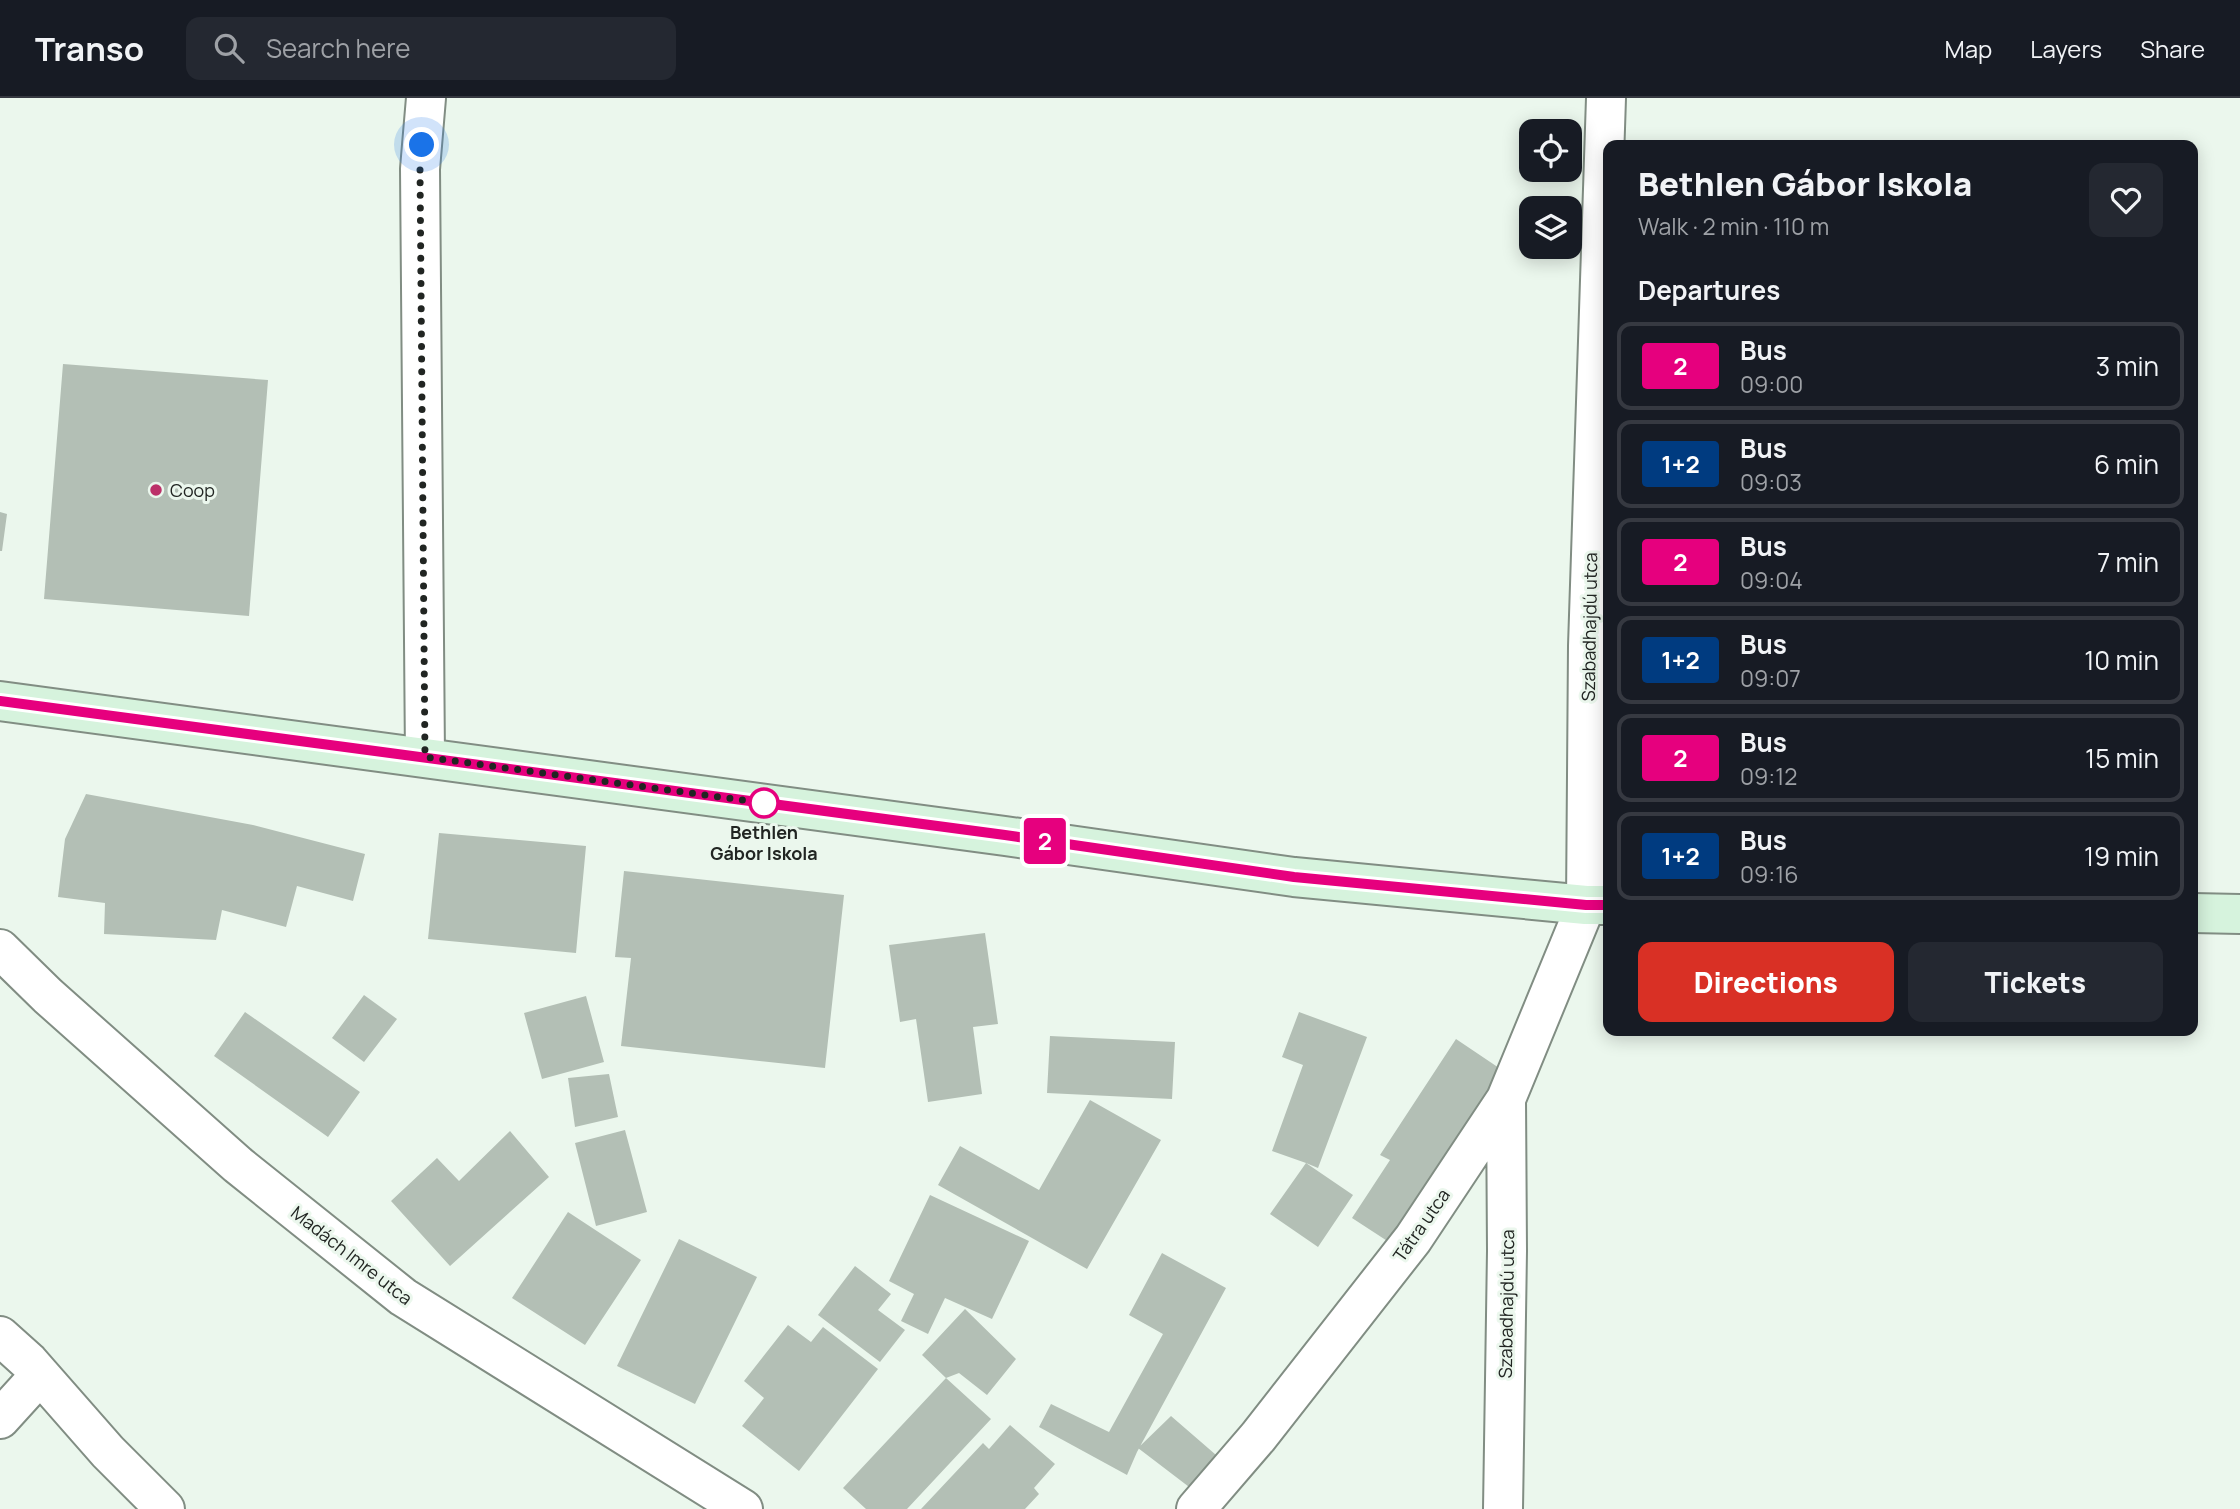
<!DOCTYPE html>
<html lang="en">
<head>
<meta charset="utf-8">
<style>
  body { margin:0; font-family:Manrope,sans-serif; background:#242831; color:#f1f3f6; height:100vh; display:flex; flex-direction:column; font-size:26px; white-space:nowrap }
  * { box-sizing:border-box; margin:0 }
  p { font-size:23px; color:#9ea1a6 }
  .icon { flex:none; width:38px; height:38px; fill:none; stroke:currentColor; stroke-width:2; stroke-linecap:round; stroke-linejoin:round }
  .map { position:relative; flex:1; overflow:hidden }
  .drawer { position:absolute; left:1603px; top:42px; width:595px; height:896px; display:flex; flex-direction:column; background:#171b24; border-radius:14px; box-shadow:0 4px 18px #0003 }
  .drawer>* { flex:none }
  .badge { padding:0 14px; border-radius:5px; font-size:24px; line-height:46px }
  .tools { position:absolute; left:1519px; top:21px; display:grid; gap:14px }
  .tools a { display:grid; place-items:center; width:63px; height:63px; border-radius:14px; background:#171b24; box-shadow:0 4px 18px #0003; font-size:35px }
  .you { position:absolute; width:35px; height:35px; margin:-18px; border:5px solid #fff; border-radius:50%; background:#1a73e8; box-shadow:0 0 0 10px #1a73e833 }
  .map>.badge { position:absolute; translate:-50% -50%; box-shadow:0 0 0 4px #fff }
  h2 { padding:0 35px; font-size:26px; line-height:63px }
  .round { display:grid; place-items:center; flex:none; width:74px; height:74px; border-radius:14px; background:#242831 }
  .overview { display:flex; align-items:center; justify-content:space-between; height:119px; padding:0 35px }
  h1 { font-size:33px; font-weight:800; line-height:52px }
  .action { display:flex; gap:14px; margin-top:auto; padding:14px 35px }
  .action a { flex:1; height:80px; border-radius:14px; background:#d93025; color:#fff; font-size:28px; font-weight:800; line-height:80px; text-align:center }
  .action a+a { background:#242831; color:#f1f3f6 }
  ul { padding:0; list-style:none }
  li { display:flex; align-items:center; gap:21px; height:88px; margin:0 14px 10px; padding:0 21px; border:4px solid #363941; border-radius:14px }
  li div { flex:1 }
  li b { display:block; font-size:26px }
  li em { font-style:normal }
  li .badge { min-width:77px; font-weight:700; text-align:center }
  header { display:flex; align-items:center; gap:42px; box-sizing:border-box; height:98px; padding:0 35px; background:#171b24; border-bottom:2px solid #363941 }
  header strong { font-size:33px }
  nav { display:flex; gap:38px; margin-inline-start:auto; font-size:24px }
  .search { width:490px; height:63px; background:#242831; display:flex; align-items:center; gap:18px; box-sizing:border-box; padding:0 24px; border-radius:14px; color:#9ea1a6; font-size:26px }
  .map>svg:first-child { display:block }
</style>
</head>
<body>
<header>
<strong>Transo</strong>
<div class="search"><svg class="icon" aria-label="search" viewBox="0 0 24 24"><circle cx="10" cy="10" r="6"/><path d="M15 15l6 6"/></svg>Search here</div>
<nav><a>Map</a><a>Layers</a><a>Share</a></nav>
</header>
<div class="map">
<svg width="2240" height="1411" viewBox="0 0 2240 1411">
  <rect width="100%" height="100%" fill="#ebf7ed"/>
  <path fill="#b3bfb5" d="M63,266l205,16 -19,236 -205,-17z
    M0,414l7,2 -5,37h-2z
    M86,696l167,31 112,29 -12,47 -56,-15 -11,41 -64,-17 -6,30 -112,-6 1,-31 -47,-6 7,-58z
    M439,735l147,13 -10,107 -148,-14z
    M624,773l220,24 -19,173 -204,-22 10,-88 -16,-1z
    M985,835l13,91 -25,3 9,67 -54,8 -12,-83 -16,3 -11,-77z
    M364,897l33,24 -33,43 -32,-24z
    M586,898l18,66 -62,17 -18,-66z
    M245,914l115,80 -32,45 -114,-81z
    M1299,914l68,25 -49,131 -12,-5 47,32 -35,52 -48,-33 36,-51 -34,-12 31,-86 -21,-8z
    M1050,938l125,6 -3,57 -125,-6z
    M1456,941l52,35 -113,172 -43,-28 38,-58 -10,-5z
    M609,976l9,43 -43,10 -7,-49z
    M1090,1002l71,40 -74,129 -149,-84 22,-39 79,44z
    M625,1032l22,82 -51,14 -21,-83z
    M510,1033l39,46 -99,89 -59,-65 46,-43 22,23z
    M930,1097l99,46 -37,78 -47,-21 -17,36 -27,-13 13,-27 -25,-13z
    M568,1114l73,48 -56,85 -73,-47z
    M679,1141l78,38 -62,127 -78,-38z
    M1162,1155l64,35 -89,164 -10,23 -88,-48 12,-23 58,28 54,-98 -34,-19z
    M855,1168l36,28 -13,16 27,20 -25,32 -62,-47z
    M965,1211l51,50 -29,36 -28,-22 -13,5 -24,-23z
    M788,1227l23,17 12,-15 55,42 -79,102 -57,-45 22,-28 -20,-17z
    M946,1280l45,41 -84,90h-41l-23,-21z
    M1171,1318l52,45 -26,32 -59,-45z
    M1010,1327l45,39 -21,24 5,6 -14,15h-104l62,-66 6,6z"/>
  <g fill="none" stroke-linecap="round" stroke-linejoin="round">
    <g stroke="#818d83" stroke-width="42">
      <path id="minor" d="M425,659l-5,-588 6,-71
        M0,851l48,47 190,169 165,132 340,212
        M0,1238l29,26 79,90 57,57
        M0,1321l40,-44
        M1196,1411l62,-72 155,-198 93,-140 80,-194 2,-259 18,-548
        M1503,1411l4,-258 -1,-152"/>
    </g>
    <g stroke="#818d83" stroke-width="42">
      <path id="secondary" d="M0,603l1005,135 289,41 292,28h22
        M2193,815l47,1"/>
    </g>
    <use href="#minor" stroke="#fff" stroke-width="38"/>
    <use href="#secondary" stroke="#d6f3dd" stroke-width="38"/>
  </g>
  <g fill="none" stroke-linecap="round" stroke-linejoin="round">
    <g stroke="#fff" stroke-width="16">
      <path id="line" d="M0,603l1005,134 289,42 292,28h22"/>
    </g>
    <use href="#line" stroke="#e6007e" stroke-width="10"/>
    <path stroke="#212522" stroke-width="7" stroke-dasharray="0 12.6" d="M422,47l-2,24 5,588 339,46"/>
  </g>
  <circle fill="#bc3169" stroke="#ebf7ed" stroke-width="2.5" cx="156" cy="392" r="7"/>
  <circle fill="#fff" stroke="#e6007e" stroke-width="3.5" cx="764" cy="705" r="14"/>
  <g text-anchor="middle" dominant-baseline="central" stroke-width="6" stroke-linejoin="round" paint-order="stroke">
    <g font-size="18" fill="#212522" stroke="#ebf7ed" text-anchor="start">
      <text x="170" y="392">Coop</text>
    </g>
    <g font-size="18" fill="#212522" stroke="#ebf7ed">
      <text transform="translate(1589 529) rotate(-89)">Szabadhajdú utca</text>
      <text transform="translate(1421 1127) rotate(-55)">Tátra utca</text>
      <text transform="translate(352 1157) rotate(38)">Madách Imre utca</text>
      <text transform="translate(1506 1206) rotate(-89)">Szabadhajdú utca</text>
    </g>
    <g font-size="18" font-weight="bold" fill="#212522" stroke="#ebf7ed">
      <text x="764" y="734">Bethlen<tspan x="764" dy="21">Gábor Iskola</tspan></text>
    </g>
  </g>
</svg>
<div class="tools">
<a><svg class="icon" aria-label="locate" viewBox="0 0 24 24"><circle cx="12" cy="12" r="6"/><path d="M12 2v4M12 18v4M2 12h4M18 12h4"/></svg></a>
<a><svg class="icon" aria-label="layers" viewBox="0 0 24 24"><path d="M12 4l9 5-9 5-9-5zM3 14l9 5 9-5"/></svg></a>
</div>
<div class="you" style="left:422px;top:47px"></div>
<b class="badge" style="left:1045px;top:743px;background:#e6007e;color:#fff">2</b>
<section class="drawer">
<div class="overview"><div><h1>Bethlen Gábor Iskola</h1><p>Walk · 2 min · 110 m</p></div><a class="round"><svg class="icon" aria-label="heart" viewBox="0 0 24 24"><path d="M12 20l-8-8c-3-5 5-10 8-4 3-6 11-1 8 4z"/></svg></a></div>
<h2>Departures</h2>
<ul>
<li><span class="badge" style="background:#e6007e;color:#fff">2</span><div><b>Bus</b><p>09:00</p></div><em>3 min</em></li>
<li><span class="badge" style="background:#003b80;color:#fff">1+2</span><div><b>Bus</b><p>09:03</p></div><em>6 min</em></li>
<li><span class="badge" style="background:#e6007e;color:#fff">2</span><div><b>Bus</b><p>09:04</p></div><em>7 min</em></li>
<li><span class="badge" style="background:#003b80;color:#fff">1+2</span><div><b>Bus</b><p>09:07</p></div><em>10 min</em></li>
<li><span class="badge" style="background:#e6007e;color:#fff">2</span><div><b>Bus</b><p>09:12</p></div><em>15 min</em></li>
<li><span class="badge" style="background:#003b80;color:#fff">1+2</span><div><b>Bus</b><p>09:16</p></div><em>19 min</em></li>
</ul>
<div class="action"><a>Directions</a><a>Tickets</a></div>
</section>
</div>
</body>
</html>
